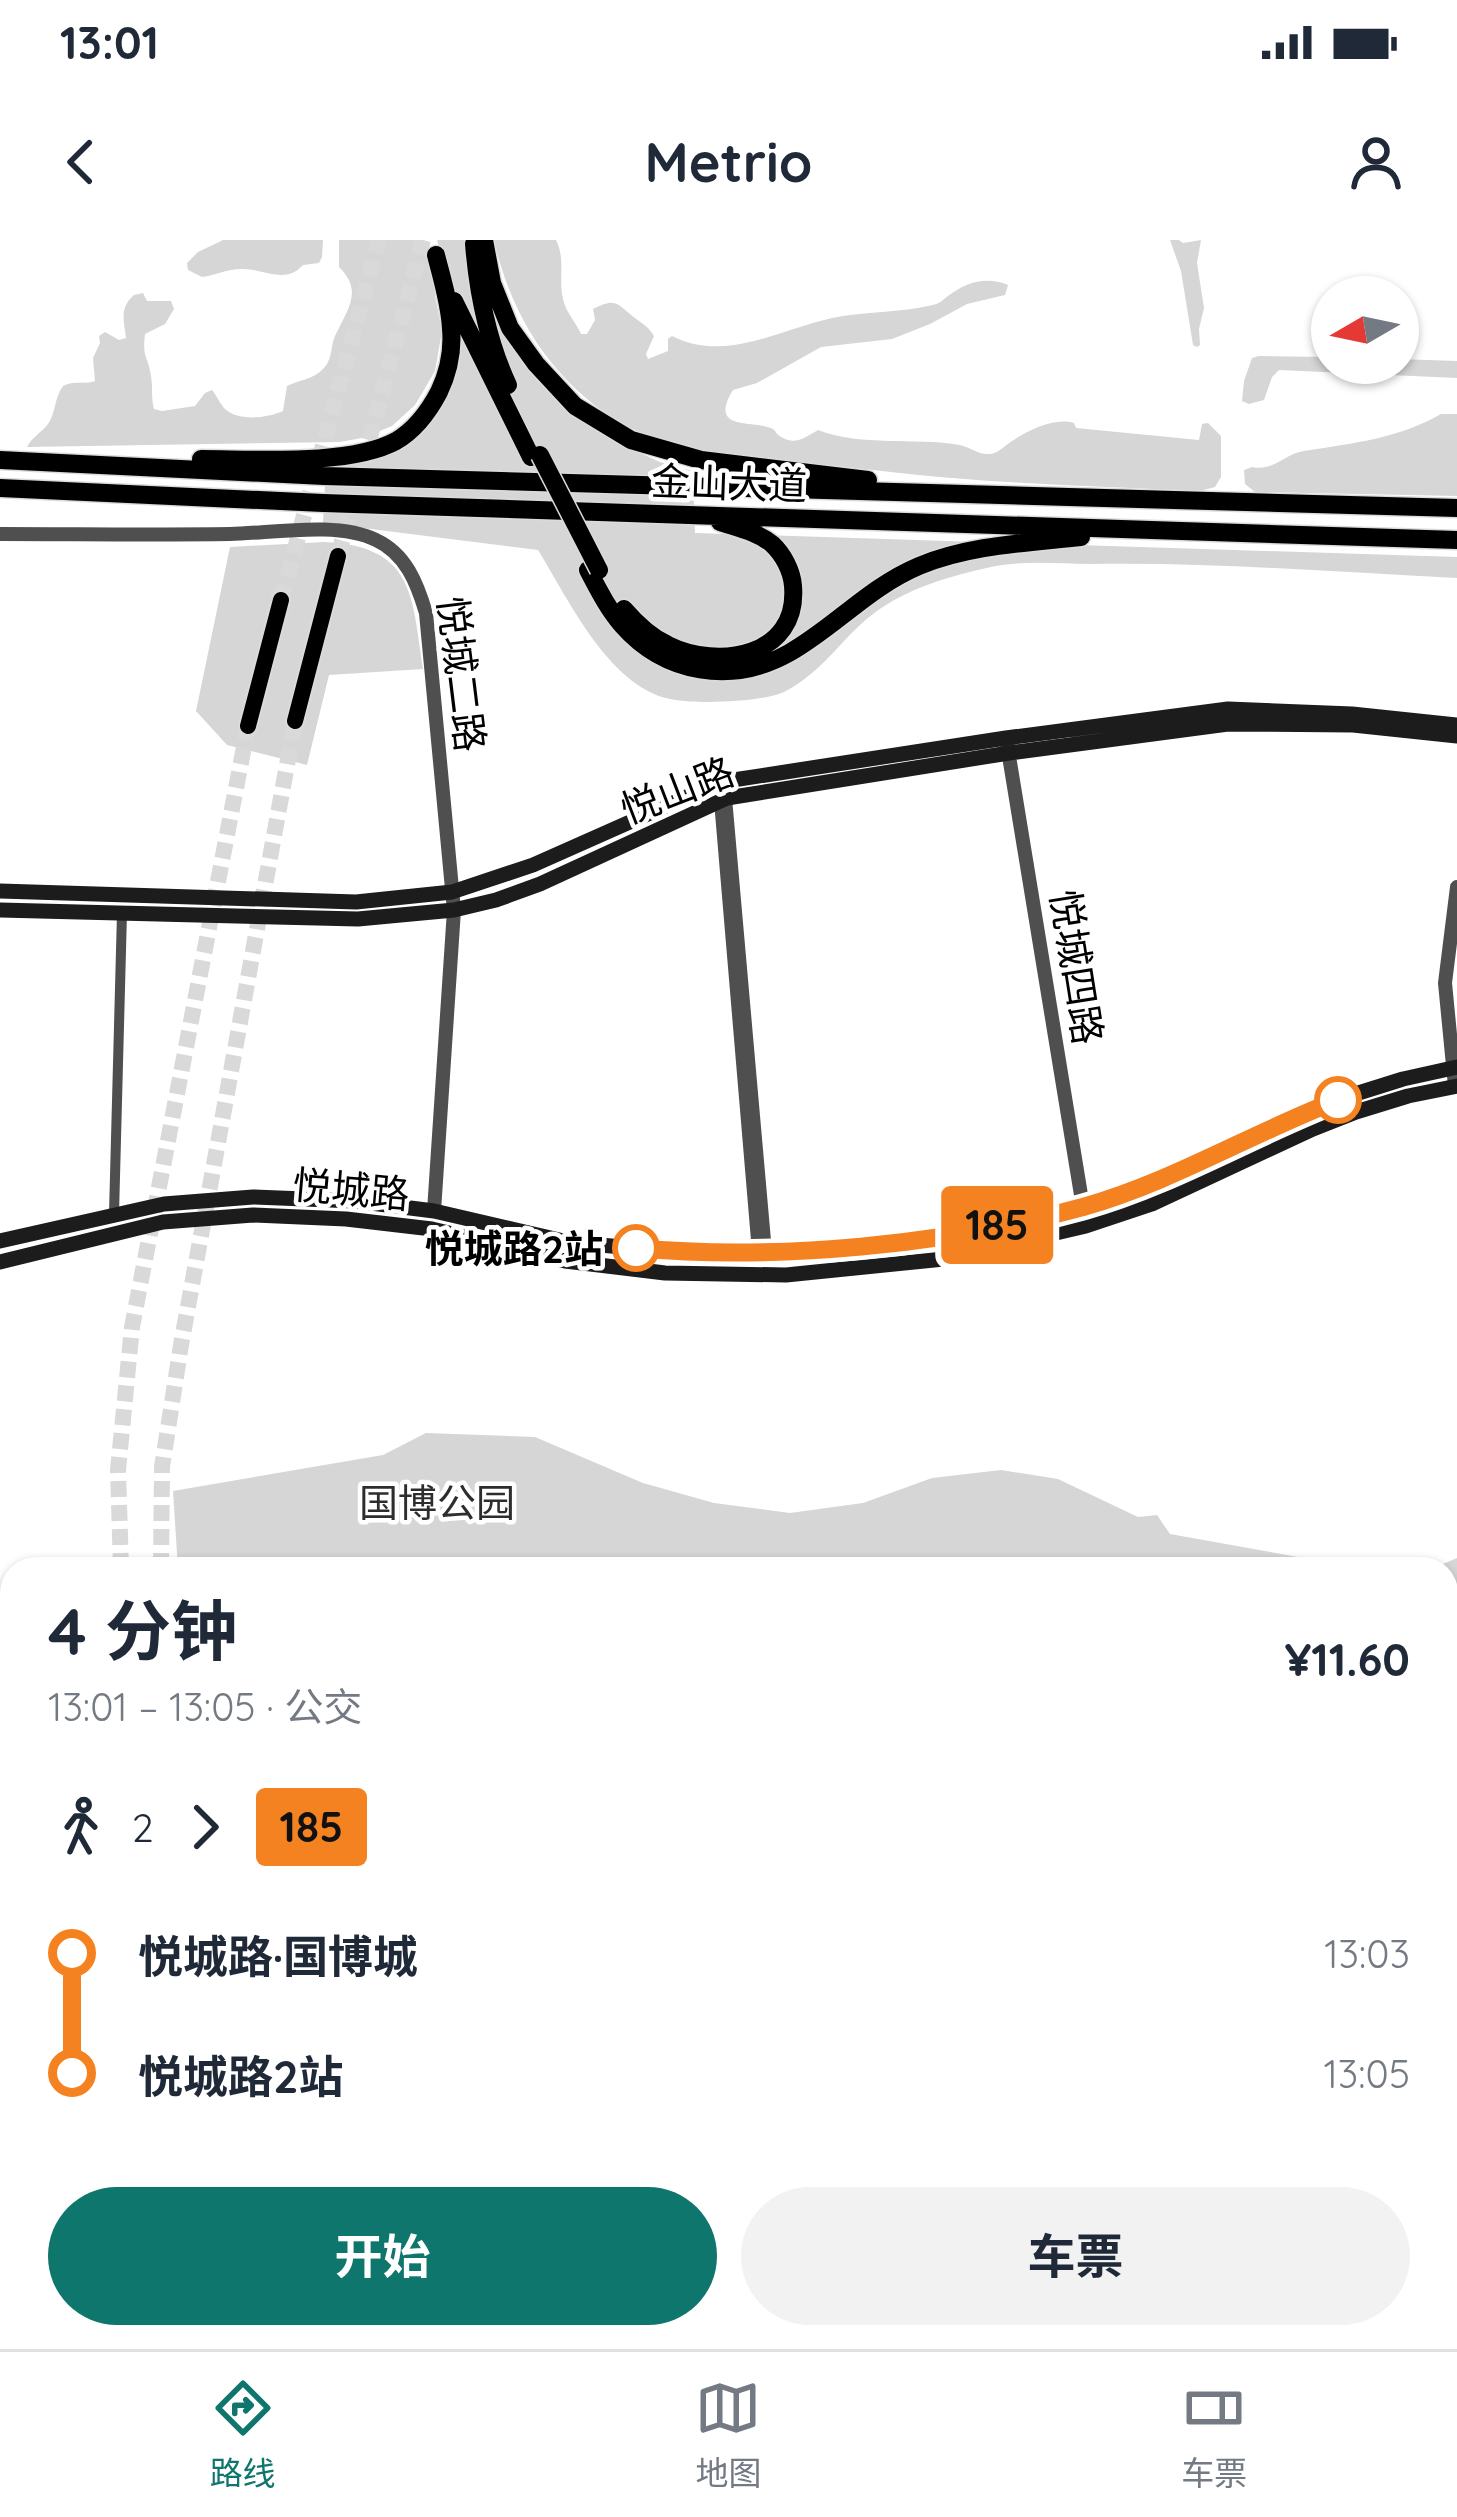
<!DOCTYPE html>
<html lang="zh">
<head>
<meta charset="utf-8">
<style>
  body { margin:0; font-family:Quicksand,"Noto Sans SC",sans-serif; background:#f2f2f3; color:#1f2937; height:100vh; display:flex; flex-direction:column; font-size:45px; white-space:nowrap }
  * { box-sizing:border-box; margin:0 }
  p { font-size:39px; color:#747a83 }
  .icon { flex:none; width:66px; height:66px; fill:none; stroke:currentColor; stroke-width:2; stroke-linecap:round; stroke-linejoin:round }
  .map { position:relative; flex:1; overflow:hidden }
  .panel { position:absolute; left:0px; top:1317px; width:1458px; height:792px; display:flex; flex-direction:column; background:#fff; border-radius:36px 36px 0 0; box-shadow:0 3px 9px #0004 }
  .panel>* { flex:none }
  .badge { padding:0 24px; border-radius:9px; font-size:42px; line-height:78px }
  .needle { width:78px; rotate:261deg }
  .buttons { position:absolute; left:1311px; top:36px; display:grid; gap:24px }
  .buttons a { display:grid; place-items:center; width:108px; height:108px; border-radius:50%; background:#fff; box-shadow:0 3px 9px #0004; font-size:60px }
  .map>.badge { position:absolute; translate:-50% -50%; box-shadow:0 0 0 6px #fff }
  .legs { display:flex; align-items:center; gap:18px; height:132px; padding:0 48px; font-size:39px }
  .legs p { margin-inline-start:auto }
  .headline { display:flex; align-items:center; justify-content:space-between; height:204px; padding:0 48px }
  h1 { font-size:66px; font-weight:700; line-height:90px }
  .primary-button { display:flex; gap:24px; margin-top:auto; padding:24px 48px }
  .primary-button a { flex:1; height:138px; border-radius:72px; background:#0f766e; color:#fff; font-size:48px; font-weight:700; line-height:138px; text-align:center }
  .primary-button a+a { background:#f2f2f3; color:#1f2937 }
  ul { padding:0 48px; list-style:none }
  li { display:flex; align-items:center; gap:42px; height:120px; font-size:45px }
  li i { display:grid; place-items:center; width:18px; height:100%; margin:0 15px; background:currentColor }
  li i::after { content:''; width:30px; height:30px; margin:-15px; border:9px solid; border-radius:50%; background:#fff }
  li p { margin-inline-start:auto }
  li:first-child i { background:linear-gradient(#0000 50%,currentColor 0) }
  li:last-child i { background:linear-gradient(currentColor 50%,#0000 0) }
  .status { display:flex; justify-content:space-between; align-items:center; height:84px; padding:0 60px; background:#fff; direction:ltr }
  .status svg { height:33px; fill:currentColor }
  header { display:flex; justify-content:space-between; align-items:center; height:156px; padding:0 48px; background:#fff; font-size:54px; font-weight:700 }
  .tabs { display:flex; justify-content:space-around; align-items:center; height:168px; border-top:3px solid #e0e1e3; background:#fff; font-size:33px; color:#747a83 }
  .tabs a { display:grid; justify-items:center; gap:6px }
  .tabs .on { color:#0f766e }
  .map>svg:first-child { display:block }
</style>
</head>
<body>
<div class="status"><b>13:01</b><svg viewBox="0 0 49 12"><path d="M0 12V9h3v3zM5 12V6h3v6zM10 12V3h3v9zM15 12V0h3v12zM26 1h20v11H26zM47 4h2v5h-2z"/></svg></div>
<header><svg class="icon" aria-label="back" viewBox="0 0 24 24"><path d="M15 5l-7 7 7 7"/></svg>Metrio<svg class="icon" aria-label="person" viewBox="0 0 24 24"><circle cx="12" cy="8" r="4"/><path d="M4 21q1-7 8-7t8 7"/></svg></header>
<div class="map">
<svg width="1457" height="2109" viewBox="0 0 1457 2109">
  <rect width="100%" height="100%" fill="#fff"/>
  <path fill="#d6d6d6" d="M223,0h100l-1,17 -3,6 -16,2c-17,19 -36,5 -59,4 -14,-1 -28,6 -42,8l-14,-7 -1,-7 11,-11z
    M339,0h85l10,35 1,21 7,35 -7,40 -20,34 -23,21 -30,12 -22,4 -313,5c5,-10 14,-14 21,-23 8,-11 6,-26 15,-38 11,-6 21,-1 32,-5l-2,-23 7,-15 -1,-7 6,-4 14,8 7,-2c-2,-17 -7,-30 8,-43l9,-2 4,8h24l3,8 -9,15 -20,10c-3,25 3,21 6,42 2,12 0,22 3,33l8,2 33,-5 10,-13 7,-3c5,6 7,12 12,18 13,14 44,10 59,3l4,-25c12,-6 26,-7 35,-16 11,-10 8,-22 13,-34 12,-26 29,-45 4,-69z
    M437,0h40l27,85 128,124 28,13 33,9 2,62 762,24v21c-122,-6 -244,-16 -366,-14 -32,0 -69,-4 -100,3 -41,9 -84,21 -118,47 -20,15 -34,34 -52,51 -11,10 -23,20 -37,27 -22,10 -83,12 -108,8 -65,-8 -107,-100 -138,-150l-215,-27 3,-58 94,-36 39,-95z
    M494,0h62c10,20 2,38 7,59 3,14 13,23 18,35h6l8,-14 -2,-11c20,-10 22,-8 37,5 10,9 17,10 24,22l-8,18 2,5 20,-8v-12l4,-3c53,27 106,-6 160,-18 33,-7 68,-5 101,-13 8,-2 8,-4 15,-9 18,-14 39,-20 60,-11l-3,10 -38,9 -37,20 -38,15 -71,8 -64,36 -24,7c-24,39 15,31 34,37 12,3 5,5 16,11 13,7 23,-1 35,-8 45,17 96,7 142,15 9,2 18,9 27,9 10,1 17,-8 25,-13 17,-11 42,-24 62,-18l2,5 123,12 3,-16 6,-1 13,13v41l-6,10 -15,4c-64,-3 -128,-5 -192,-9 -58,-3 -116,-10 -173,-16 -66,-6 -138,-6 -198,-35 -77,-37 -125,-110 -143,-191z
    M1170,0h9l4,3 18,-3 -4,23 7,45 -5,21 1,16 -3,2 -4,-2 -12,-74z
    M1259,116l73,1v6h66v-4l59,2v17l-178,-8 -7,7 -8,23 -15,4 -7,-3 2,-20 8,-23z
    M1441,174h16v82l-202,-4 -10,-8 -1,-14 8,-3c21,5 32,-13 52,-16 50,-8 93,-12 137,-37z
    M324,302c90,4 88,53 99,127l-94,6 -22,90 -80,-20 -31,-34 34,-164z
    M426,1193l109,4 108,46 71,20 76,10 73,-10 69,-25 69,-8 57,9 80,38 19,-2 13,19 195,35h-1187l-5,-78 210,-36z
    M1457,1318v207l-11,-2v-194h-15z"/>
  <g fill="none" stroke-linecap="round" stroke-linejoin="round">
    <path stroke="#d9d9d9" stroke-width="10" stroke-dasharray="10 5" stroke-linecap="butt" d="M1321,2109l3,-12
      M1334,2109l3,-12"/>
    <path stroke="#d9d9d9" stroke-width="16" stroke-dasharray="16 8" stroke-linecap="butt" d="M338,316l85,-316
      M281,360l98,-360
      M121,1329l-3,-99 14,-143 116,-601
      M161,1329l1,-102 19,-122 114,-624"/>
    <g stroke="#dbdbdb" stroke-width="20">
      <path id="primary" d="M295,481l43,-165
        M248,486l33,-126
        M1446,1528l11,1
        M1446,1543l11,1
        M0,1611l12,-5
        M0,1636l12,-4
        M289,2097l2,12
        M304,2097l2,12"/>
    </g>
    <g stroke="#dbdbdb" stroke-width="21">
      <path id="trunk" d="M484,0l8,43 18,45 26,36 39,42 56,34 70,20 167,20
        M474,4c4,50 13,96 34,141
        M454,61l77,156
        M201,219c53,0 149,7 195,-18 19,-11 33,-30 43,-49 9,-19 14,-41 12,-63 -1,-25 -9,-50 -15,-74
        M0,220l324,16 1133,32
        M0,248l323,15 1134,37
        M588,330c10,19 20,39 34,55 43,49 110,60 167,28 46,-26 80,-66 130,-87 50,-21 108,-23 162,-29
        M624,369c12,14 27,28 44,36 50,25 131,12 125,-59 -1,-15 -10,-32 -21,-42 -15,-12 -34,-16 -52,-22"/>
    </g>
    <path stroke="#4f4f4f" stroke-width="10" d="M727,558l40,454
      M719,561l38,451
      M114,974l8,-301
      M1446,1567l7,-28
      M1446,1655l11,-84
      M511,2097l5,12
      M524,2097l6,12"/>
    <path stroke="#4f4f4f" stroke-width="14" d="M0,294c77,0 154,1 230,0 43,-1 108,-13 146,6 30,14 41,43 50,73l28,297 -20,301
      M1007,504l76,463
      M1455,846l-10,-103 12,-96
      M0,2007l12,3"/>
    <path stroke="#1c1c1c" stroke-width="15" d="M0,651l356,11 96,-10 81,-27 187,-83 286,-44 222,-29 124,5 105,11
      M0,670l358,9 96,-9 42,-10 44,-16 187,-86 282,-45 219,-29 125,1 104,11
      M0,1001l164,-37 89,-7 102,4 79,10 134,31 97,9 122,2 156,-16 140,-30 97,-36 127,-59 45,-17 51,-16 54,-12
      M0,1022l163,-40 90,-7 93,4 86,10 133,32 100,12 121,2 158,-16 142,-33 66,-22 161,-75 43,-17 52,-16 49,-10"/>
    <use href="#primary" stroke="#000" stroke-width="16"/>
    <use href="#trunk" stroke="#000" stroke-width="18"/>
    <g stroke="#dbdbdb" stroke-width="21" stroke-linecap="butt">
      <path id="trunk-bridge" d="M540,215l59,115"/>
    </g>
    <use href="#trunk-bridge" stroke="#000" stroke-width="18"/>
  </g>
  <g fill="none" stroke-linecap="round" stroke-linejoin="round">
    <g stroke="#fff" stroke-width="27">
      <path id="line-1" d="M636,1008c141,13 310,-3 447,-41 89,-25 169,-74 255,-107"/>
    </g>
    <use href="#line-1" stroke="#f58220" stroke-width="18"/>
  </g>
  <g fill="#fff" stroke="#f58220" stroke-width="6">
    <circle cx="1338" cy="860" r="21"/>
    <circle cx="636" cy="1008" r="21"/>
  </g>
  <g text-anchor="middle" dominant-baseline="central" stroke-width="9" stroke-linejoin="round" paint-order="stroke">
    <g font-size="39" fill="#000" stroke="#fff">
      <text transform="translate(729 243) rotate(2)">金山大道</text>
      <text transform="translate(462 434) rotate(83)">悦城二路</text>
      <text transform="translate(677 550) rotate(-21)">悦山路</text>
      <text transform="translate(1077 727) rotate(81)">悦城四路</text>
      <text transform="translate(351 949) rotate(5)">悦城路</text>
    </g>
    <g font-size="39" font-weight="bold" fill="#000" stroke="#fff" text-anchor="end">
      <text x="603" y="1008">悦城路2站</text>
    </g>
    <g font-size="39" fill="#2d2d2d" stroke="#fff">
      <text x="437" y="1262">国博公园</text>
    </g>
  </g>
</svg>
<div class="buttons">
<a><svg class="needle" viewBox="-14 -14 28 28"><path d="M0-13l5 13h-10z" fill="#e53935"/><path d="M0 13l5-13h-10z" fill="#747a83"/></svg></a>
</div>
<b class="badge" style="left:997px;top:985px;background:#f58220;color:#111">185</b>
<section class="panel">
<div class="headline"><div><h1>4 分钟</h1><p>13:01 – 13:05 · 公交</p></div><b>¥11.60</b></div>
<div class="legs"><svg class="icon" aria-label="walk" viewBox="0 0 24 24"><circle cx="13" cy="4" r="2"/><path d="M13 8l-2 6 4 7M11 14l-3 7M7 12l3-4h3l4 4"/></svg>2<svg class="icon" aria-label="forward" viewBox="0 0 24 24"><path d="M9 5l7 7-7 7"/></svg><b class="badge" style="background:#f58220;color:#111">185</b></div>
<ul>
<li><i style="color:#f58220"></i><b>悦城路·国博城</b><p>13:03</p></li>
<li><i style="color:#f58220"></i><b>悦城路2站</b><p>13:05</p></li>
</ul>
<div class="primary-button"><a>开始</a><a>车票</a></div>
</section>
</div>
<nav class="tabs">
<a class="on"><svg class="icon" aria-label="directions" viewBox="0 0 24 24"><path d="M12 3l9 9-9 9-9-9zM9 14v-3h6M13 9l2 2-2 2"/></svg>路线</a>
<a><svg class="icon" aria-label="map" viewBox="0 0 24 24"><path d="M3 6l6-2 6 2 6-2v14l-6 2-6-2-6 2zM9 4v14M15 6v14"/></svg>地图</a>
<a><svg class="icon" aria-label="tickets" viewBox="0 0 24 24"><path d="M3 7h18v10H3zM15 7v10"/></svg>车票</a>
</nav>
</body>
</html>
